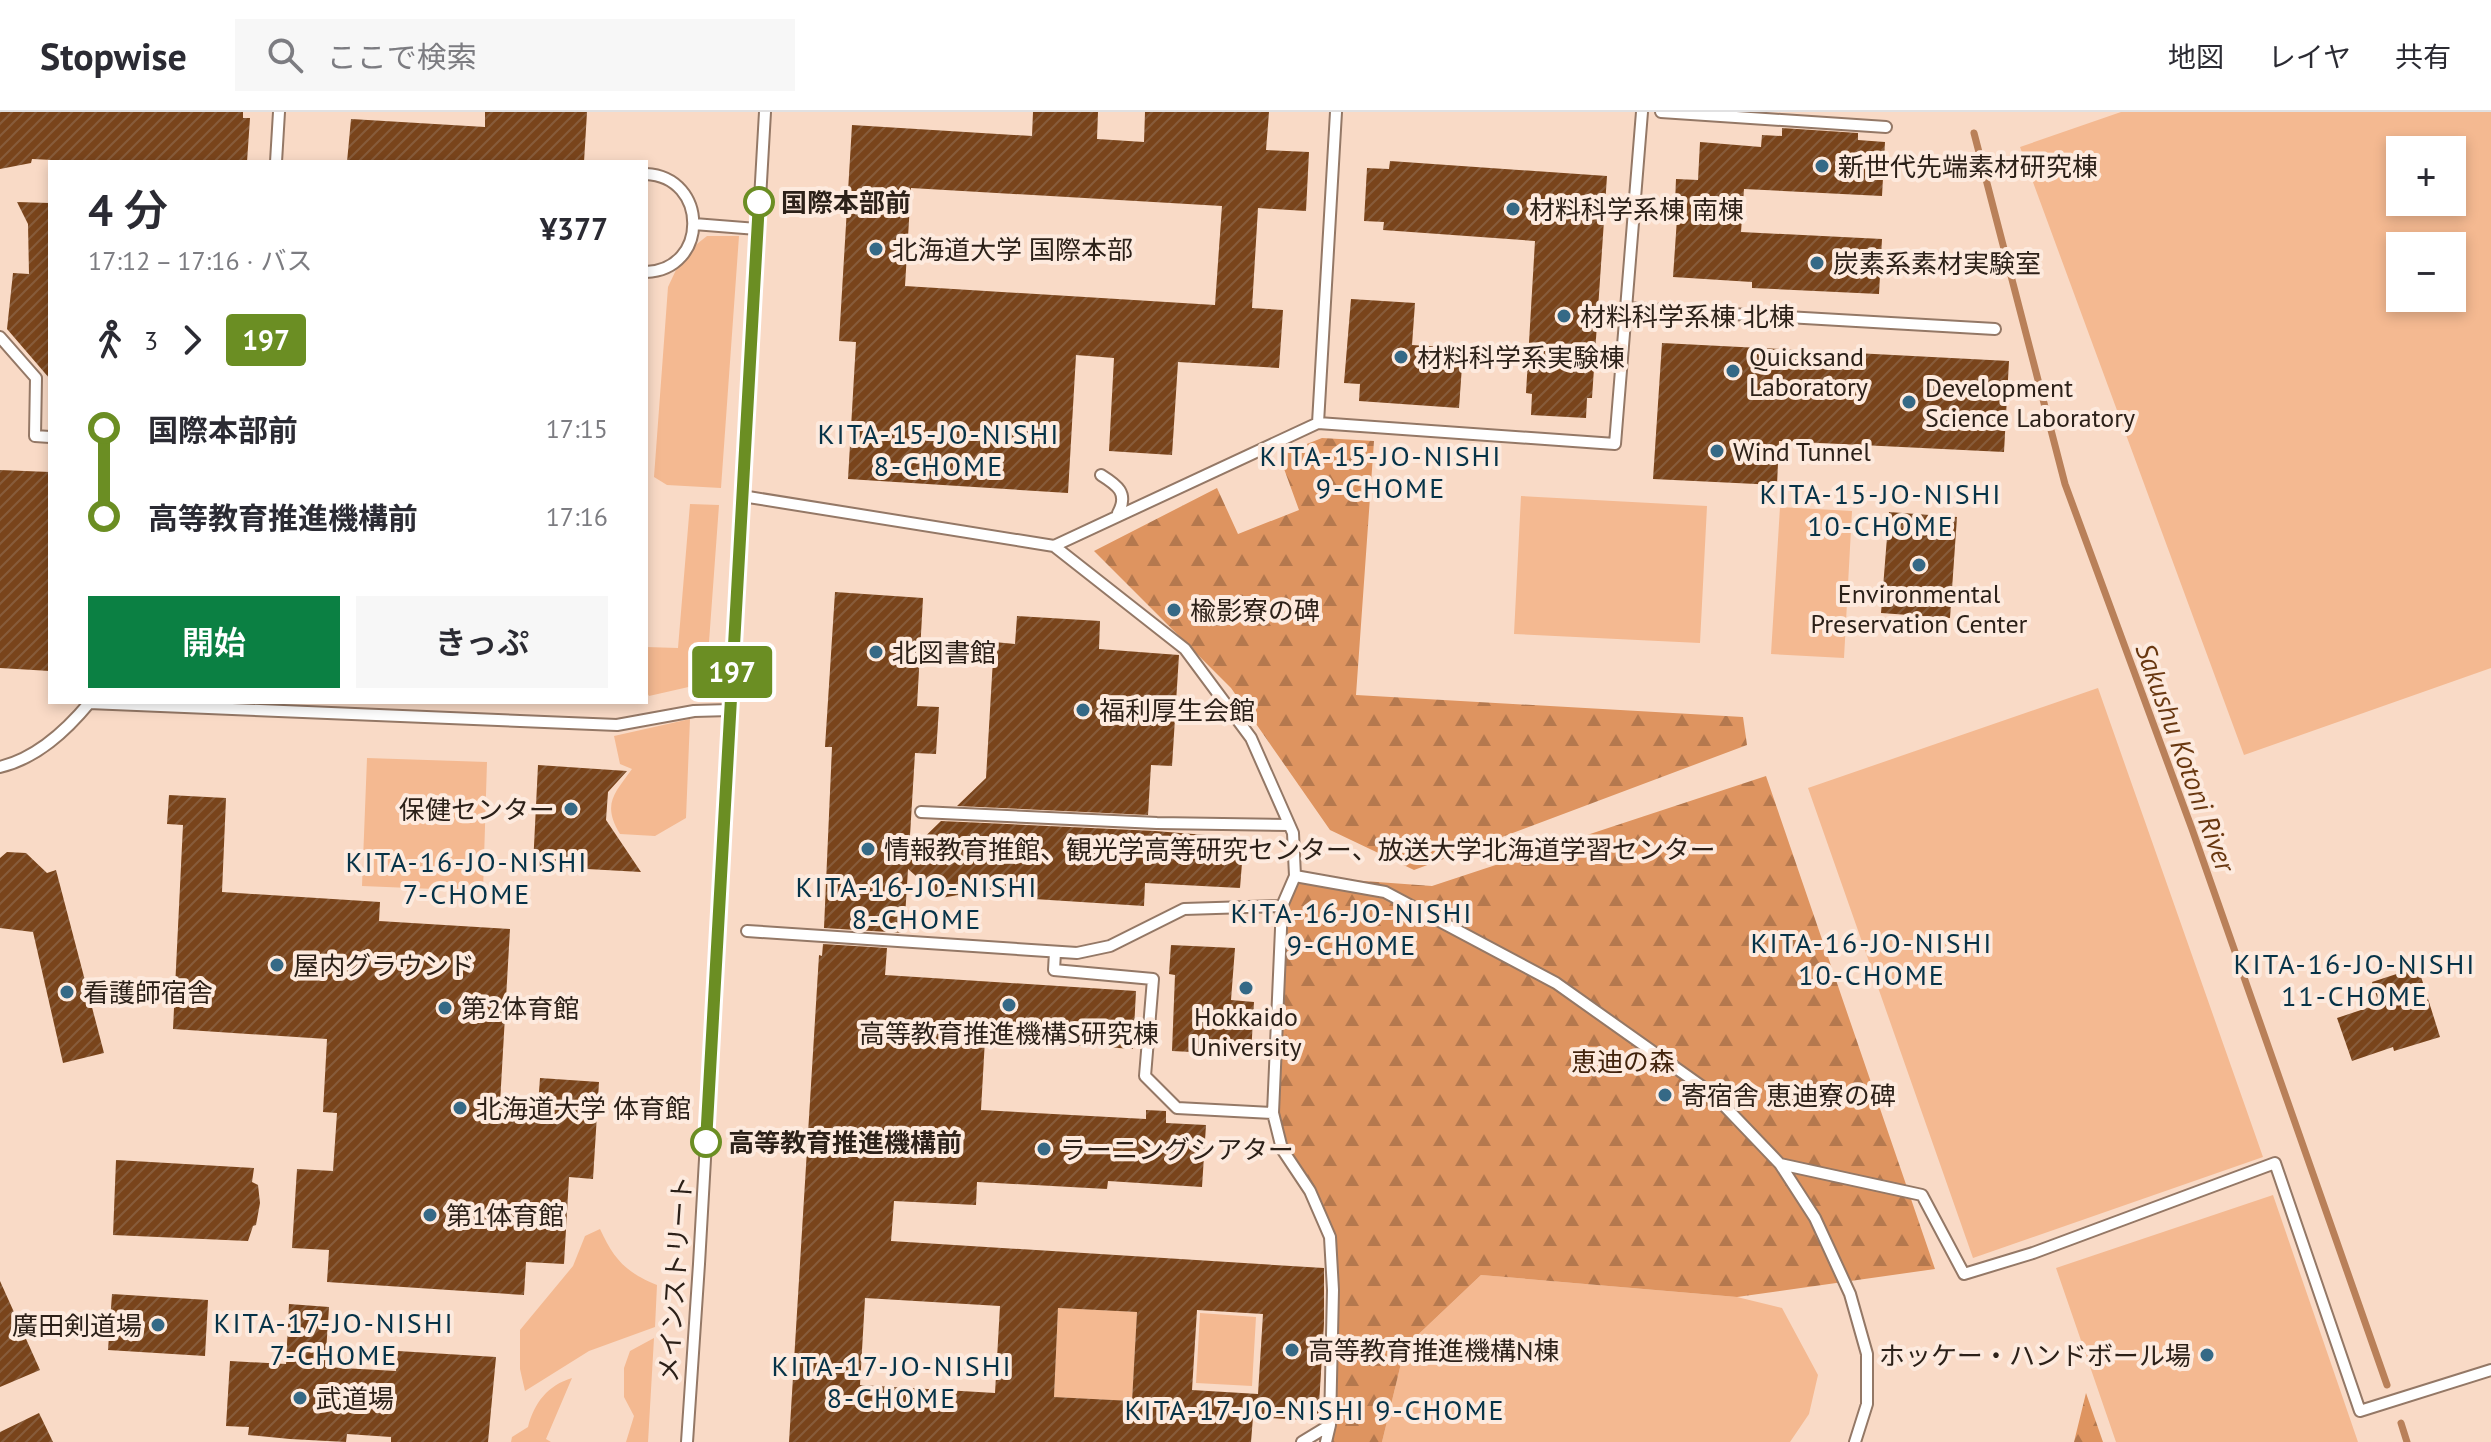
<!DOCTYPE html>
<html lang="ja">
<head>
<meta charset="utf-8">
<style>
  body { margin:0; font-family:"PT Sans","Noto Sans JP",sans-serif; background:#f7f7f7; color:#2b2b33; height:100vh; display:flex; flex-direction:column; font-size:30px; white-space:nowrap }
  * { box-sizing:border-box; margin:0 }
  p { font-size:26px; color:#7c7c81 }
  .icon { flex:none; width:44px; height:44px; fill:none; stroke:currentColor; stroke-width:2; stroke-linecap:round; stroke-linejoin:round }
  .map { position:relative; flex:1; overflow:hidden }
  .panel { position:absolute; left:48px; top:48px; width:600px; height:544px; display:flex; flex-direction:column; background:#fff; border-radius:0px; box-shadow:0 4px 12px #0003 }
  .panel>* { flex:none }
  .badge { padding:0 16px; border-radius:6px; font-size:28px; line-height:52px }
  .tools { position:absolute; left:2386px; top:24px; display:grid; gap:16px }
  .tools a { display:grid; place-items:center; width:80px; height:80px; border-radius:0px; background:#fff; box-shadow:0 4px 12px #0003; font-size:40px }
  .map>.badge { position:absolute; translate:-50% -50%; box-shadow:0 0 0 4px #fff }
  .legs { display:flex; align-items:center; gap:12px; height:88px; padding:0 40px; font-size:26px }
  .legs p { margin-inline-start:auto }
  .headline { display:flex; align-items:center; justify-content:space-between; height:136px; padding:0 40px }
  h1 { font-size:44px; font-weight:600; line-height:60px }
  .action { display:flex; gap:16px; margin-top:auto; padding:16px 40px }
  .action a { flex:1; height:92px; border-radius:0px; background:#0b8043; color:#fff; font-size:32px; font-weight:600; line-height:92px; text-align:center }
  .action a+a { background:#f7f7f7; color:#2b2b33 }
  ul { padding:0 40px; list-style:none }
  li { display:flex; align-items:center; gap:28px; height:88px; font-size:30px }
  li i { display:grid; place-items:center; width:12px; height:100%; margin:0 10px; background:currentColor }
  li i::after { content:''; width:20px; height:20px; margin:-10px; border:6px solid; border-radius:50%; background:#fff }
  li p { margin-inline-start:auto }
  li:first-child i { background:linear-gradient(#0000 50%,currentColor 0) }
  li:last-child i { background:linear-gradient(currentColor 50%,#0000 0) }
  header { display:flex; align-items:center; gap:48px; box-sizing:border-box; height:112px; padding:0 40px; background:#fff; border-bottom:2px solid #e1e1e2 }
  header strong { font-size:38px }
  nav { display:flex; gap:44px; margin-inline-start:auto; font-size:28px }
  .search { width:560px; height:72px; background:#f7f7f7; display:flex; align-items:center; gap:20px; box-sizing:border-box; padding:0 28px; border-radius:0px; color:#7c7c81; font-size:30px }
  .map>svg:first-child { display:block }
</style>
</head>
<body>
<header>
<strong>Stopwise</strong>
<div class="search"><svg class="icon" aria-label="search" viewBox="0 0 24 24"><circle cx="10" cy="10" r="6"/><path d="M15 15l6 6"/></svg>ここで検索</div>
<nav><a>地図</a><a>レイヤ</a><a>共有</a></nav>
</header>
<div class="map">
<svg width="2491" height="1330" viewBox="0 0 2491 1330">
  <defs>
    <pattern id="forest-firs" width="22" height="20" patternUnits="userSpaceOnUse" patternTransform="scale(2)"><rect width="22" height="20" fill="#de9460"/><path d="M5 1l3.5 6h-7zM16 11l3.5 6h-7z" fill="#b4784e"/></pattern>
    <pattern id="building-hatch" width="6" height="6" patternUnits="userSpaceOnUse" patternTransform="scale(2)"><rect width="6" height="6" fill="#79441b"/><path d="M-1 1l2-2M0 6l6-6M5 7l2-2" fill="none" stroke="#875c3b"/></pattern>
  </defs>
  <rect width="100%" height="100%" fill="#f9dac6"/>
  <path fill="#f4b991" fill-rule="evenodd" d="M2121,0h370v556l-247,87 -224,-608zM2400,38h52v52h-52zM2400,134h52v52h-52z
    M707,124h32l-18,252 -54,-3 -13,-8 14,-190 15,-32z
    M1521,384l186,10 -7,137 -186,-9z
    M690,392l29,1 -13,178 -57,13 -3,-5v-44l32,1z
    M1780,395l72,4 -8,147 -73,-4z
    M2098,576l165,469 -290,101 -165,-470z
    M690,607l-4,99 -31,18 -35,-2c-18,-30 -6,-40 12,-65l-12,-5 -6,-28z
    M367,646l120,4 -4,129 -121,-5z
    M2273,1083l85,247h-242l-60,-174z
    M600,1117c14,30 25,43 57,56l-2,42 -66,24 -64,40 -5,-22v-39l53,-64 12,-30z
    M1481,1163l256,22 45,11 36,67 -9,39 -19,28h-408l23,-95z
    M1058,1196l79,4 -5,89 -78,-4z
    M1200,1201l56,4 -4,69 -56,-3z
    M654,1226l-6,104h-22l8,-26 -10,-19v-29l6,-17z
    M572,1266l-26,61 5,3h-40l1,-5 16,-10c6,-24 20,-42 44,-49z"/>
  <path fill="url(#forest-firs)" d="M1322,326l52,3 -18,254 387,22 4,28 -333,125 -84,-40 -99,-142 -137,-137 123,-63 21,46 61,-24 -20,-55z
    M1766,664l169,493 -198,28 -256,-22 -76,72 -23,95h-56l4,-205 -48,-88 -9,-36 9,-207 13,-30 137,10z
    M2086,1281l17,49h-29z"/>
  <g fill="none" stroke-linecap="round" stroke-linejoin="round">
    <path stroke="#b98059" stroke-width="7" d="M1974,21l91,351 127,345 195,556
      M2401,1311l6,19"/>
  </g>
  <path fill="url(#building-hatch)" fill-rule="evenodd" d="M0,0h243v6h7l-3,44h-156l-59,-3 -1,4 -31,6z
    M485,0h102l-3,50h-237l4,-43 134,8z
    M1033,0h65l-1,27 47,3 1,-30h124l-3,38 43,2 -3,59 -48,-3 -6,100 31,2 -4,58 -101,-6 -6,93 -63,-4 5,-93 -38,-3 -8,138 -220,-14 8,-137 -17,-1 13,-216 180,11zM911,76l311,18 -7,99 -310,-19z
    M1782,16l76,5v7l27,2 -3,54 -138,-7 -3,43 141,7 -3,55 -127,-6v-6l-79,-5 5,-73 -3,-1 1,-24 22,1 2,-38 61,5 1,-12 20,1z
    M1390,49l217,15 -15,222h-5l-1,20 -55,-3 1,-21 -6,-1 9,-152 -152,-11 1,-8 -20,-1 3,-53 22,1z
    M17,90l33,1v176l-43,-50 6,-56 16,1 -1,-50z
    M1351,187l64,4 -3,42 45,3 -2,17 7,1 -3,42 -100,-7 1,-17 -16,-1z
    M1662,231l347,18 -5,91 -225,-11 -2,44 -124,-6z
    M0,358l50,2v199l-50,-3z
    M1889,400l68,5 -7,101 -69,-5z
    M835,480l88,6 -6,108 22,1 -3,47 -21,-1 -6,99 32,-31 214,10 89,7 -4,50 -95,-5 -1,23 -110,-7 1,-9 -31,-3 -63,11 -33,-29 -4,64 -80,-5 8,-181h-7z
    M1017,504l83,5 -1,28 80,6 -7,111 -21,-1 -3,50 -191,-9 29,-28 8,-136 21,2z
    M538,653l89,6 -19,21 -2,28 35,52 -108,-6z
    M169,683l57,3 -4,94 158,10 -1,19 131,8 -10,174 38,2 2,-27 59,4 -6,97 -24,-2 -5,87 -38,-2 -2,33 -197,-13 2,-32 -37,-2 5,-79 36,2 4,-58 -14,-1 4,-73 -154,-10 10,-204 -16,-1z
    M7,740l19,1 21,20 9,-3 48,183 -41,10 -30,-131 -33,-4v-70z
    M823,832l64,4 -2,27 251,16 -3,58 -148,-10 -4,71 165,9v-9l20,1v12l40,2 -4,62 -94,-6 -1,8 -130,-7 -1,23 -82,-4 -3,40 433,27v55l-6,98 -65,-4 -2,25h-462l30,-487 3,1zM865,1186l135,8 -5,87 -135,-8zM1058,1196l79,4 -5,89 -78,-4zM1197,1198l66,4 -5,80 -66,-4z
    M1171,833l64,3 -4,52 23,2 -3,53 -79,-4 3,-76 -6,-1z
    M2418,855l22,70 -46,14 -1,-4 -41,14 -15,-43 42,-14 -7,-22z
    M116,1048l138,8 -2,14 6,3 2,18 -4,22 -3,1 -5,15 -135,-6z
    M0,1169l40,89 -40,17z
    M112,1182l96,6 -3,56 -97,-6z
    M289,1192l40,3 -4,60 71,4 2,-20 98,6 -8,85h-97v-5l-44,-3 -1,8 -56,-3 -42,-4 1,-8 -23,-1 4,-65 56,3z
    M39,1301l14,29h-53v-10z"/>
  <g fill="none" stroke-linecap="round" stroke-linejoin="round">
    <g stroke="#947866" stroke-width="14">
      <path id="lane" d="M1661,0l225,15
        M276,50l3,-50
        M646,62c63,3 63,96 0,98
        M694,112l63,5
        M1628,196l367,21
        M0,225l36,41 -1,58 15,1
        M1318,311l297,21 27,-332
        M1101,363c16,10 28,18 17,38
        M742,384l312,50 264,-123 18,-311
        M1054,434l131,103 66,89 42,95 2,43 90,16 171,91 158,112 66,69 142,31 42,79 69,-21 242,-90 85,248 131,-41
        M89,591l528,22 77,-14 36,-1
        M0,655c37,-9 66,-36 90,-65
        M921,700l236,11 132,2
        M1295,764l-13,30 -9,207 9,36 28,42 20,46 3,53 -3,135 -4,17
        M747,819l330,22 33,-7 74,-37 98,-3
        M1055,840l-1,18 99,9 -8,97 32,32 96,5
        M1780,1052l35,54 35,76 17,60v50l-12,38
        M687,1330l12,-178 66,-1152
        M1302,1330l28,-17"/>
    </g>
    <use href="#lane" stroke="#fff" stroke-width="10"/>
  </g>
  <g fill="none" stroke-linecap="round" stroke-linejoin="round">
    <g stroke="#fff" stroke-width="18">
      <path id="line-1" d="M706,1030l53,-940"/>
    </g>
    <use href="#line-1" stroke="#6b8e23" stroke-width="12"/>
  </g>
  <g fill="#356986" stroke="#fdeade" stroke-width="3">
    <circle cx="1822" cy="54" r="8"/>
    <circle cx="1513" cy="97" r="8"/>
    <circle cx="876" cy="137" r="8"/>
    <circle cx="1817" cy="151" r="8"/>
    <circle cx="1564" cy="204" r="8"/>
    <circle cx="1401" cy="245" r="8"/>
    <circle cx="1733" cy="259" r="8"/>
    <circle cx="1909" cy="290" r="8"/>
    <circle cx="1717" cy="339" r="8"/>
    <circle cx="1919" cy="453" r="8"/>
    <circle cx="1174" cy="498" r="8"/>
    <circle cx="876" cy="540" r="8"/>
    <circle cx="1083" cy="598" r="8"/>
    <circle cx="571" cy="697" r="8"/>
    <circle cx="868" cy="737" r="8"/>
    <circle cx="277" cy="853" r="8"/>
    <circle cx="1246" cy="876" r="8"/>
    <circle cx="67" cy="880" r="8"/>
    <circle cx="1009" cy="893" r="8"/>
    <circle cx="445" cy="896" r="8"/>
    <circle cx="1665" cy="983" r="8"/>
    <circle cx="460" cy="996" r="8"/>
    <circle cx="1044" cy="1037" r="8"/>
    <circle cx="430" cy="1103" r="8"/>
    <circle cx="158" cy="1213" r="8"/>
    <circle cx="1292" cy="1238" r="8"/>
    <circle cx="2207" cy="1243" r="8"/>
    <circle cx="300" cy="1286" r="8"/>
  </g>
  <g fill="#fff" stroke="#6b8e23" stroke-width="4">
    <circle cx="759" cy="90" r="14"/>
    <circle cx="706" cy="1030" r="14"/>
  </g>
  <g text-anchor="middle" dominant-baseline="central" stroke-width="8" stroke-linejoin="round" paint-order="stroke">
    <g font-size="26" fill="#2c2119" stroke="#fdeade" text-anchor="start">
      <text x="1838" y="54">新世代先端素材研究棟</text>
      <text x="1529" y="97">材料科学系棟 南棟</text>
      <text x="892" y="137">北海道大学 国際本部</text>
      <text x="1833" y="151">炭素系素材実験室</text>
      <text x="1580" y="204">材料科学系棟 北棟</text>
      <text x="1749" y="244">Quicksand<tspan x="1749" dy="30">Laboratory</tspan></text>
      <text x="1417" y="245">材料科学系実験棟</text>
      <text x="1925" y="275">Development<tspan x="1925" dy="30">Science Laboratory</tspan></text>
      <text x="1733" y="339">Wind Tunnel</text>
      <text x="1919" y="481" text-anchor="middle">Environmental<tspan x="1919" dy="30">Preservation Center</tspan></text>
      <text x="1190" y="498">楡影寮の碑</text>
      <text x="892" y="540">北図書館</text>
      <text x="1099" y="598">福利厚生会館</text>
      <text x="555" y="697" text-anchor="end">保健センター</text>
      <text x="884" y="737">情報教育推館、観光学高等研究センター、放送大学北海道学習センター</text>
      <text x="293" y="853">屋内グラウンド</text>
      <text x="83" y="880">看護師宿舎</text>
      <text x="461" y="896">第2体育館</text>
      <text x="1246" y="904" text-anchor="middle">Hokkaido<tspan x="1246" dy="30">University</tspan></text>
      <text x="1009" y="921" text-anchor="middle">高等教育推進機構S研究棟</text>
      <text x="1681" y="983">寄宿舎 恵迪寮の碑</text>
      <text x="476" y="996">北海道大学 体育館</text>
      <text x="1060" y="1037">ラーニングシアター</text>
      <text x="446" y="1103">第1体育館</text>
      <text x="142" y="1213" text-anchor="end">廣田剣道場</text>
      <text x="1308" y="1238">高等教育推進機構N棟</text>
      <text x="2191" y="1243" text-anchor="end">ホッケー・ハンドボール場</text>
      <text x="316" y="1286">武道場</text>
    </g>
    <g font-size="26" font-weight="bold" fill="#2c2119" stroke="#fdeade" text-anchor="start">
      <text x="781" y="90">国際本部前</text>
      <text x="728" y="1030">高等教育推進機構前</text>
    </g>
    <g font-size="26" fill="#41230c" stroke="#fdeade">
      <text x="1623" y="949">恵迪の森</text>
    </g>
    <g font-size="26" fill="#2c2119" stroke="#fdeade">
      <text transform="translate(675 1167) rotate(-86)">メインストリート</text>
    </g>
    <g font-size="28" letter-spacing="2" fill="#063348" stroke="#fdeade">
      <text x="939" y="321">KITA-15-JO-NISHI<tspan x="939" dy="32">8-CHOME</tspan></text>
      <text x="1381" y="343">KITA-15-JO-NISHI<tspan x="1381" dy="32">9-CHOME</tspan></text>
      <text x="1881" y="381">KITA-15-JO-NISHI<tspan x="1881" dy="32">10-CHOME</tspan></text>
      <text x="467" y="749">KITA-16-JO-NISHI<tspan x="467" dy="32">7-CHOME</tspan></text>
      <text x="917" y="774">KITA-16-JO-NISHI<tspan x="917" dy="32">8-CHOME</tspan></text>
      <text x="1352" y="800">KITA-16-JO-NISHI<tspan x="1352" dy="32">9-CHOME</tspan></text>
      <text x="1872" y="830">KITA-16-JO-NISHI<tspan x="1872" dy="32">10-CHOME</tspan></text>
      <text x="2355" y="851">KITA-16-JO-NISHI<tspan x="2355" dy="32">11-CHOME</tspan></text>
      <text x="334" y="1210">KITA-17-JO-NISHI<tspan x="334" dy="32">7-CHOME</tspan></text>
      <text x="892" y="1253">KITA-17-JO-NISHI<tspan x="892" dy="32">8-CHOME</tspan></text>
      <text x="1315" y="1297">KITA-17-JO-NISHI 9-CHOME</text>
    </g>
    <g font-size="28" font-style="italic" fill="#693811" stroke="#fdeade">
      <text transform="translate(2186 645) rotate(70)">Sakushu Kotoni River</text>
    </g>
  </g>
</svg>
<div class="tools">
<a>+</a>
<a>−</a>
</div>
<b class="badge" style="left:732px;top:560px;background:#6b8e23;color:#fff">197</b>
<section class="panel">
<div class="headline"><div><h1>4 分</h1><p>17:12 – 17:16 · バス</p></div><b>¥377</b></div>
<div class="legs"><svg class="icon" aria-label="walk" viewBox="0 0 24 24"><circle cx="13" cy="4" r="2"/><path d="M13 8l-2 6 4 7M11 14l-3 7M7 12l3-4h3l4 4"/></svg>3<svg class="icon" aria-label="forward" viewBox="0 0 24 24"><path d="M9 5l7 7-7 7"/></svg><b class="badge" style="background:#6b8e23;color:#fff">197</b></div>
<ul>
<li><i style="color:#6b8e23"></i><b>国際本部前</b><p>17:15</p></li>
<li><i style="color:#6b8e23"></i><b>高等教育推進機構前</b><p>17:16</p></li>
</ul>
<div class="action"><a>開始</a><a>きっぷ</a></div>
</section>
</div>
</body>
</html>
